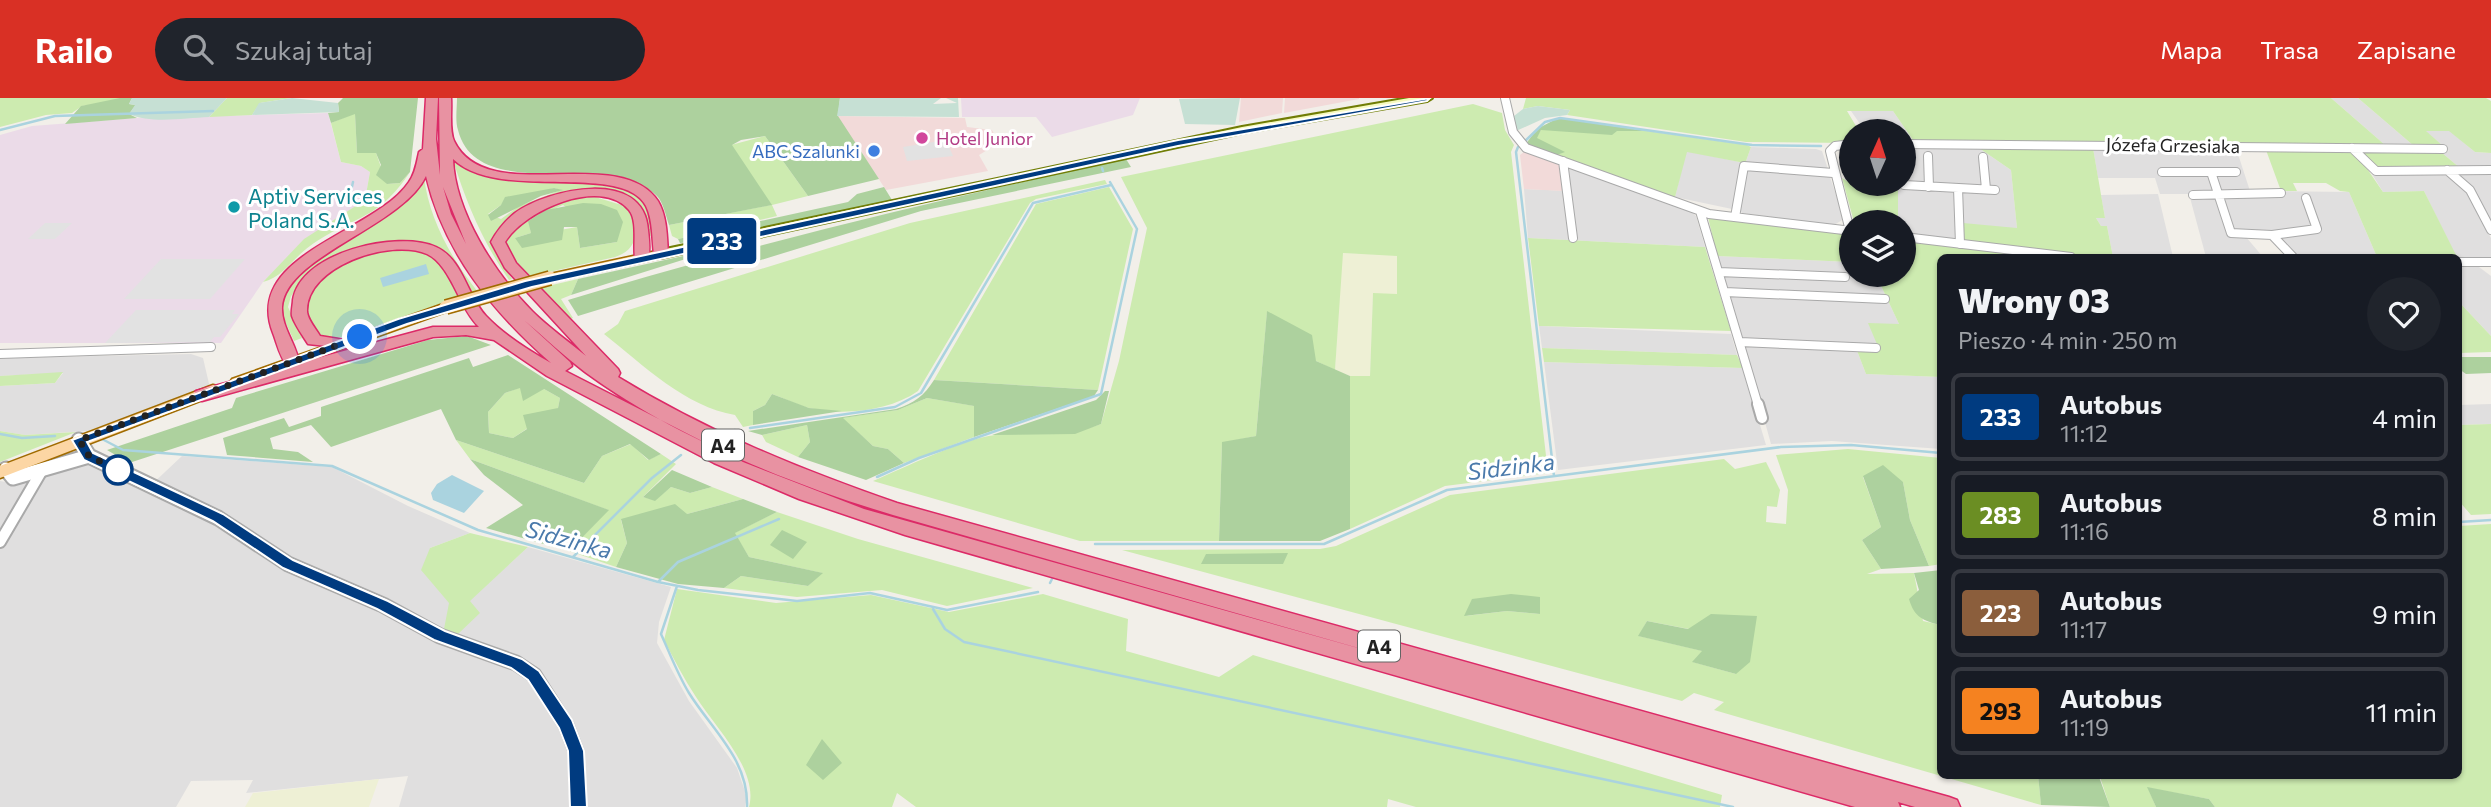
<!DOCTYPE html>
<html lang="pl">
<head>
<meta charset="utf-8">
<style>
  body { margin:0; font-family:Commissioner,sans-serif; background:#20242c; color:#f1f3f6; height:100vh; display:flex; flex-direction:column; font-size:26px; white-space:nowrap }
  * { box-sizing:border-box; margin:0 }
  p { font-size:23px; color:#9ea1a6 }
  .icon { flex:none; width:38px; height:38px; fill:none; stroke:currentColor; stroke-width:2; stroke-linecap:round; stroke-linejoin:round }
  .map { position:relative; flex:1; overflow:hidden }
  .side { position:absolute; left:1937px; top:156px; width:525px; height:525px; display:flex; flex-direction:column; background:#171b24; border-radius:10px; box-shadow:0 2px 5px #0004 }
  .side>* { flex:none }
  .badge { padding:0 14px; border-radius:5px; font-size:24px; line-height:46px }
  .needle { width:46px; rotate:3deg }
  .buttons { position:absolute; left:1839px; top:21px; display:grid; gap:14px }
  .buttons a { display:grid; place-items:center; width:77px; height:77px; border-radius:50%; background:#171b24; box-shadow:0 2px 5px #0004; font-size:35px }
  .you { position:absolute; width:35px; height:35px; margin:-18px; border:5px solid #fff; border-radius:50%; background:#1a73e8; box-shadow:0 0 0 10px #1a73e833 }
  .map>.badge { position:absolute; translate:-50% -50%; box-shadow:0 0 0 4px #fff }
  .round { display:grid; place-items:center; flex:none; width:74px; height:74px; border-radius:37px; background:#20242c }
  .head { display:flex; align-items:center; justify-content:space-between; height:119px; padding:0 21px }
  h1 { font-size:33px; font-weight:800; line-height:52px }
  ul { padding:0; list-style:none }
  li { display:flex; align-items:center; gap:21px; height:88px; margin:0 14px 10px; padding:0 7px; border:4px solid #363941; border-radius:10px }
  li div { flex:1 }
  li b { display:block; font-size:26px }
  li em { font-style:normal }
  li .badge { min-width:77px; font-weight:700; text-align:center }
  header { display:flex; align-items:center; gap:42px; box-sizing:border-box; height:98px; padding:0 35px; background:#d93025; color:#fff }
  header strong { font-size:33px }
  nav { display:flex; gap:38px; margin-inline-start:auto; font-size:24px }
  .search { width:490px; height:63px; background:#20242c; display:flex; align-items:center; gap:18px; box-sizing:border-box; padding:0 24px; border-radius:38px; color:#9ea1a6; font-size:26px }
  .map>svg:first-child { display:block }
</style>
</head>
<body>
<header>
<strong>Railo</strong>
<div class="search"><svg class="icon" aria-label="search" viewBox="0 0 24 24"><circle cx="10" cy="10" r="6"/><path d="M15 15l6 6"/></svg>Szukaj tutaj</div>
<nav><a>Mapa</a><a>Trasa</a><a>Zapisane</a></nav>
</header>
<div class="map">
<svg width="2491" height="709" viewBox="0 0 2491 709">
  <rect width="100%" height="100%" fill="#f2efe9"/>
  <path fill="#e0dfdf" d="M2331,0h27l56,48 -29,-1z
    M1851,13h42l20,29h-9v-9h-39z
    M2425,33h25l25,21 16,1v77l-4,1 4,7v19h-35l-32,-66 -41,1 -13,-21 90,-3 -19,-16 8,-1z
    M1751,49l65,2 6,2 6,18 -78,-5 -4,-3z
    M1979,50l32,22 6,58 -62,12 -51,-7v-11h-6v-38h6v-35z
    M2093,50l144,3 13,40 99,1 28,65h-88l-16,-17 -9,-3h-18l17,20h-57l-17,-63h-29l-5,-16h-57z
    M1686,53l54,11 -8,47 -57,-12z
    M1566,67l123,45 7,6 9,31 -177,-9 -4,-49 46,2z
    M1746,70l80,7 4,2 14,42 -10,6 -92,-12 -4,-3z
    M2158,96l15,63h-60l-6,-31h-6l-5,-8h9l-4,-23z
    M1717,158l134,6 1,13h24l23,49 -21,23 -135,-6z
    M2459,166h16l16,12v60l-32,-34z
    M1539,228l192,8 6,21 -195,-7z
    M1744,248l112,2 10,26 75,3v72l-109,-8 -61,3z
    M191,256l12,4 7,30 -123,43 -62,4 -25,-4v-45l55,-3 8,-10 -63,3v-18z
    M1544,264l199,6 23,77 -208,25z
    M2491,306v20l-32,1v-20z
    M182,358l150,11 76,39 62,27 -40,15 39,53 59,-54 143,40 -12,35 -2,21 32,58 48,67 10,29 -2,10h-346l9,-31 -162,17 7,-13 -62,1 -15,26h-176v-326l11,2 79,-23 58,28z"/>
  <path fill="#f2dad9" d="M1241,0h42l-1,15 -43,9z
    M1285,0h74v1l-75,14z
    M837,18l128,2 2,9 25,3 7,13 -20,12 9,16 -102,19z
    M1525,53l35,12 3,28 -39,-2 -4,-34z"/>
  <path fill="#ebdbe8" d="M961,0h179l-7,17 -81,22 -16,-20h-74z
    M328,15l13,49 20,4 9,6 -5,28 -61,40 -41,42 -42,61h-221v-208l32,-9 105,-8z"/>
  <path fill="#eef0d5" d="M1342,155l55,2v39h-24l-3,83 -20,-1 -15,-6z
    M379,681l-10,28h-124l8,-14z"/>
  <path fill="#cdebb0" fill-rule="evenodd" d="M0,0h136l-54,8 -10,7 -26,2 -46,12z
    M227,0h64l-31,5 -8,12 -43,2z
    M1526,0h805l54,47 -278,-4 1,3 -193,-1 -22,-32h-46l12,20h-7l-1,12 -105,-1 -179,-27 3,-5 -32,-4 -15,3z
    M2358,0h128l5,3v52l-16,-1 -26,-21h-23l17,15h-29z
    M1473,6l29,9 3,17 9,15 -3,7 37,321 -103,13 -95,43v-153h20l3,-83 24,1v-38l-54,-3 -8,117 -19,-9 -49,-49 -11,124 -34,7 -3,98h-139l-207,-60c30,-13 90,-42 122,-46 40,-4 65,4 106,-11l18,-63 28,-133 -26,-51z
    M355,15l2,40h19l11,31 13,-1 10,-11c-33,50 -58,44 -100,74 -16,11 -28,32 -47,36l41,-43 61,-39 5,-28 -9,-6 -20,-4 -10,-39z
    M1563,31l84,2 100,14 4,2 -5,14 4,3 -63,-12 -12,45 -121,-41 -18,-18 5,-8z
    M765,38l43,60 -36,9 5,11 -99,23 -6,-3 -3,-11 102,-20 -40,-60z
    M1979,50h114l12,70h-9l5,8h6l6,31h-23l-127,-17v-17l54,5 -6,-58z
    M2266,52l89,1 28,41 41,-1 33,66h-80l-28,-65 -9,-1 -14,-8h-33l4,8h-16z
    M2362,54h79l19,16 -76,2 -16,-5z
    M453,62c15,11 32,17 50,20 32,5 120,-7 141,20 6,9 9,24 10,35l-8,2 -8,-33 -16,-9 -74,3 -27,11 -18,14 -8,10 -2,9 3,12 16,25 -3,1c-26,-38 -42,-75 -56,-120zM554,90l7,2 -42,16 -18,13 -13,-5 13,-9z
    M424,79c5,42 28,83 54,115l-8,2c-7,-13 -14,-32 -25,-41 -34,-27 -104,10 -138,24l-16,19 -3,11 14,31 -8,3 -14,-31 7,-27z
    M1842,80l10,6h46v38h-44z
    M1105,82l2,4 -71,15 -6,4 -112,188c-28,20 -75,25 -109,17 -12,-3 -25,-10 -37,-14l-7,11 -12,6v14l-10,2 -8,-12c-49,-8 -92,-50 -131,-81l14,-10 7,-13 285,-88z
    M1109,89l24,42 -35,161 -164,-10 102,-176z
    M595,99l30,9c14,20 16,43 -10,51l-88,20 -14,-15 -8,-19c13,-34 58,-45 90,-46zM563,107l54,37 -37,6 -3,-21 -62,11 16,-5 -2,-13z
    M1708,119l143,16v29l-134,-6z
    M1528,140l177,9 26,84 -192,-5z
    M1904,142l135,17h-98v120l-75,-3 -10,-26 23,1 -11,-26 31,1 -23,-49h28z
    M394,151c42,1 47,14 66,48l-107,37 -16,4 -18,-1 -16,-21 12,-37 40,-23z
    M578,181l-7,16 -10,4 12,19 -5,2 -29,-32z
    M2459,204l32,34v16l-32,1z
    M1542,250l195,7 6,13 -199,-6z
    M63,274l-8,11 -55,3v-10z
    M521,289l23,2 16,9 -2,10 -45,30 -24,-5 -1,-21 17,-19z
    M927,300l48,8 -1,31 -70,26 -16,-14 -15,-3 -31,-28 56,-8z
    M2491,326v90l-20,1 -12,-14v-76z
    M807,327l3,17 -12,15 -32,-15 -4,-7z
    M0,333l25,4 51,-3 -76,30z
    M456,342l128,43 18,-27 29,-12 17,16 13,-6 15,10 -33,33 12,3 16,-13 19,6 22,-6 31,12 -56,15 -66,6 6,23 -11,24 -47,-16 39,-41 -138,-51z
    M1848,351l93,9v106l-12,2 -19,-46 -7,-38 -40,-5 18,50 -19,13 19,29 -14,5 47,-1 9,48 18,4v150h97l3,30 -327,-95 10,-8 -30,-9 -12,8 -560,-151 198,-1 16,-3 114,-51 274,-36 11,10 31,-7 14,28 -3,17 -10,-1 -1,16 20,2 2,-34 -12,-35zM1540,499v17l-33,-3 -42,5zM1647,523l42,8 47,45 -43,-12 10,-11 -64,-15z
    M777,414l81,27 175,49 -86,18 -65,-16 -85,7 -73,-9 17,-12 67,10 14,-13 -73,-16 -15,-24z
    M2491,426v283h-276l-6,-8 -61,-11 8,19h-46l-10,-30 -10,-2h369v-249z
    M470,435l58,14 -58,54 10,12 -22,21 -14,-5 5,-26 -28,-33 9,-22z
    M677,491l99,14 95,-8 78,17 94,-18 85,25 -2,32 93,26 34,-22 469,140 -2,12h-304l-28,-8 -1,8h-471l-19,-14 -5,14h-143c10,-37 -34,-80 -53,-110 -12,-18 -22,-38 -32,-57z"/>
  <path fill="#add19e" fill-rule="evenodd" d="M120,0h12l-3,6 7,1 -7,9 8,4 -72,6 16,-18z
    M343,0h75l-8,74 -10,11 -13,1 -11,-9 5,-10 -5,-12h-19l-2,-39 -24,9 -3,-10 11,-1 -1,-9z
    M457,0h383l-2,18 41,63 -71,17 -43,-60 -24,4 -9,5 40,60 -103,20c-3,-9 -6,-23 -12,-29 -46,-47 -180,10 -199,-66 -3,-9 -1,-22 -1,-32z
    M1558,20l89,13h-30l-5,4 -71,-5 -4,8 28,14 -11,4 -29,-11 12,-16z
    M1126,61l5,8 -210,44 -343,105 -10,-16c184,-56 370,-100 558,-141z
    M884,89l8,13 -187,41 -25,2 -2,-4 170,-37 9,-8z
    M554,90l9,2 -22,6 -50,25 -3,-6 13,-10 4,-8z
    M583,105l18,1 16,6 6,12 -6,20 -37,6 -3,-21h-13l-2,13 -40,8 -7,-10 16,-5 -3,-12 18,-11z
    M697,155l-5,4 -121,38 7,-16z
    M1267,213l45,24 4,26 34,15v153l-30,12h-101l3,-99 34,-6z
    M467,238l24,9 -362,118 -22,-13 125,-42 4,-10 192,-58z
    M508,257l153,99 -12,6 -19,-16 -28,12 -18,27 -128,-43 -15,-31 -110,38 -20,-22 -41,13 3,11 25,3 15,10 -86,-7 -4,-17 61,-20 5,9 32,-11v-9l148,-49 4,9zM520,290l3,13 21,-12 16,9 -2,10 -35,7 4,14 -14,9 -24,-5 -1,-21 17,-19z
    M2459,259h32v16l-25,1 -7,-5z
    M934,282l164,10 -4,6 -120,41v-31l-47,-8 -29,12 -55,8 30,28 15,3 16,14 -38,17 -68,-23 12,-15 -3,-17 -45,10 -14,-4 148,-22c18,-6 28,-13 38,-29z
    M1105,293h4l-8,33 -26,10 -83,1 104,-35z
    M772,296l37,14 33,3 -89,14v-14l12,-6z
    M470,361l139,51 -40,41 -83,-23 37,-23 -39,-30z
    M1883,367l20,17 7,38 19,46 -48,3 -19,-29 19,-13 -18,-51z
    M672,372l40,17 -22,6 -19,-6 -16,14 -12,-4z
    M743,401l34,13 -42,21 14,24 74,16 -15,13 -67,-10 -17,12 -46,-4 -62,-17 11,-24 -6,-24 54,-15 12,10z
    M782,432l25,12 -14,17 -23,-14z
    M1288,455l-5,11h-82l5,-10z
    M1941,472v55c-18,-4 -27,-8 -32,-26l10,-9 -5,-17z
    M1511,496l29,3v17l-33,-3 -43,5 8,-17z
    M1711,516l46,2 -7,46 -14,12 -44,-12 10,-11 -64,-15 9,-15 41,8z
    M822,641l20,24 -19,17 -17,-15z
    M2038,677l61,2 11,30 -69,-2z
    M2147,689l62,12 6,8h-59z"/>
  <path fill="#c6e0d4" d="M132,0h95l-18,19c-24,1 -58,7 -80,-3l6,-9 -6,-1z
    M292,0l46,5 1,9 -87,3 7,-12z
    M840,0h101l-8,6 24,-1 -11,-5h12l1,19 -122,-1z
    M1240,0l-5,27 -50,-1 -6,-25z
    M1538,8l32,4 -3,5 -22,3 -29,13 -2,-15 9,-7z"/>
  <path fill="#e2e2e2" d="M946,42l7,16 -46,5 -4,-14z
    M45,125h27l-17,16h-27z
    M161,161h84l-35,40h-86z
    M136,212h99l-3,4h7l-19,23h-6l-4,5 -105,1z"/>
  <path fill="#aad3df" d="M426,166l3,10 -46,13 -3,-9z
    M452,377l32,16 -20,22 -31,-13 -2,-7 6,-9z"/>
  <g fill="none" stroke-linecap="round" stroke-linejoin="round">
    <path stroke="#aad3df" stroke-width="2.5" d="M0,32l55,-14 158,-5
      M1524,44l21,-20 15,-4 192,27 69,1
      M1518,49l-2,5 38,324
      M1102,70l1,3
      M348,107l5,-23
      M750,330l145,-21 26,-14 112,-190 78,-18
      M714,331l10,3 11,-2
      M0,336l22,4 33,-2
      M102,341l21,11 209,16 146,64 180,52 40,8 99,11 73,-8 77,17 91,-18
      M877,379l42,-19 182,-64 36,-165 -27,-47
      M2459,424l32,-2
      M1095,446h229l123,-54 334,-43 70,-2 90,8
      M573,459l79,-79 29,-23
      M659,483l19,-19 101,-43
      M1050,485l2,-4
      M677,488l-16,48c9,20 17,41 28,59 23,37 60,67 58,114
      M933,511l12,20 19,13 769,165"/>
    <g stroke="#a9a9a9" stroke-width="10">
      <path id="minor-far1" d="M1505,0l8,34 13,16 183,66 143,17
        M1904,46l539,5
        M2352,50l24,23 115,-1
        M1928,58l1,31
        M1983,59l3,32
        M1563,63l10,77
        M2447,72l23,20 21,40
        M2162,74h74
        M2211,74l20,61 41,2 21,22
        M1904,87l91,5
        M1958,90l2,56
        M2193,97l88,-2
        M1700,113l58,194
        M1735,119l9,-51 89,7
        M1850,133l-20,-80 5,-5 17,-2
        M2272,137l45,-6 -11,-31
        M1904,139l167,20
        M2459,164h32
        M1719,174l126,5
        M1725,194l160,7
        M1740,244l136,6
        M0,256l211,-7"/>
    </g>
    <g stroke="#a9a9a9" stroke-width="14">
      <path id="minor" d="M1758,306l4,14
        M0,444l41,-70"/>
    </g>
    <g stroke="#a9a9a9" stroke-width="17">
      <path id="tertiary" d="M79,342l10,16 129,62 70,46 95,41 57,31 76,27 18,12 32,50 10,26 2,56
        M6,371l7,9 76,-22"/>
    </g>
    <g stroke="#707d05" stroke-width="4">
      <path id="secondary" d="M1409,0h23l-5,3 -185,32 -581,125 -6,-4 6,-4 581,-123z"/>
    </g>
    <g stroke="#a06b00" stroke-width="3">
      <path id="primary" d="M661,152l7,4 -2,3 -116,25 -7,-4 7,-4z
        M446,205l7,4 -2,3 -209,75 -5,2 -7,-5 2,-3z
        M213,287l5,1 3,4 -3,4 -218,84v-12z"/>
    </g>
    <g stroke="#dc2a67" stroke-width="3">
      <path id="motorway" d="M426,0h12l-2,41 4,36 -1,-77h12c1,13 -2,32 3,43 33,68 164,1 204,60 9,15 9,36 10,53l-7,4 -7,-4c-2,-15 -1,-34 -8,-48 -24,-45 -148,-3 -193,-47 2,53 42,115 79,152 16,16 36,30 54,45l-81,-88 -14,-26c6,-11 13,-20 24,-29 33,-24 129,-46 133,17 1,9 3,23 -1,31h-10l-2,-3c-2,-14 3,-37 -6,-48 -29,-34 -105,1 -124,32l11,21 102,106 2,4 -2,4c88,54 181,92 279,126l1052,294 8,3 3,7h-45l-17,-5 2,5h-45l-950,-272 -106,-36 -85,-36 -167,-87 -53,-36 -28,-5 -33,2 -231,64 -6,-2 -2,-4 2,-4 92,-25c-8,-7 -11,-23 -15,-33 -31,-79 102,-100 136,-151 6,-8 8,-20 10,-30l4,-3zM426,78c18,77 67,136 125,187 -23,-13 -47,-28 -65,-47 -19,-20 -23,-57 -50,-69 -38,-17 -136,5 -143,53 0,5 -2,11 -1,16 3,9 11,20 16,28l37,4 2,-4 -2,-4 -25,-4c-4,-7 -12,-16 -13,-24 -2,-46 84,-74 120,-58 24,11 32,54 52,73h-46l-134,36c-2,-18 -18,-36 -17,-56 3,-51 120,-80 144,-131zM443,89l23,57 -15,-30zM524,222c20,17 40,36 61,52 87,64 205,112 308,143l497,142 -526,-148 -121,-47 -178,-91 7,-5 -2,-4z"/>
    </g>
    <use href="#minor-far1" stroke="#fff" stroke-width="8"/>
    <use href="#minor" stroke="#fff" stroke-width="10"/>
    <use href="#tertiary" stroke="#fff" stroke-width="13"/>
    <use href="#secondary" fill="#f7fabf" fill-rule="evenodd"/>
    <use href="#primary" fill="#fcd6a4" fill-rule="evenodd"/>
    <use href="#motorway" fill="#e892a2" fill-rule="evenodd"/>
    <g stroke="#a06b00" stroke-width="16" stroke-linecap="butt">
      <path id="primary-bridge" d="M446,209l104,-29"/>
    </g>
    <use href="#primary-bridge" stroke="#fcd6a4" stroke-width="13"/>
  </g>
  <path fill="#003b80" stroke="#fff" stroke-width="2" d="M1427,3l-249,45 -646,141 -125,37 -320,118 6,11 130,61 70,46 95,41 57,30 77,28 17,12 33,49 12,31 3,56h-17l-2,-56 -9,-23 -31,-48 -17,-12 -77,-28 -57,-31 -94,-41 -70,-47 -129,-61 -12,-20 326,-121 127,-38 653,-141 252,-42z"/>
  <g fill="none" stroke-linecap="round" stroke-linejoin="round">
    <path stroke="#222" stroke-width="7" stroke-dasharray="0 12.6" d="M118,372l2,1 -31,-15 -10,-16 281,-103"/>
  </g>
  <circle fill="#d1479c" stroke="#fff" stroke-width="2.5" cx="922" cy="40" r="7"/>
  <circle fill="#3f7fe0" stroke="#fff" stroke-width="2.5" cx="874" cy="53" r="7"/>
  <circle fill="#0f9aa8" stroke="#fff" stroke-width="2.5" cx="234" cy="109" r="7"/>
  <circle fill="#fff" stroke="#003b80" stroke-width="3.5" cx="118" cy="372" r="14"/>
  <g text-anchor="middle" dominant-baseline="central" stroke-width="6" stroke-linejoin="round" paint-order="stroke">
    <g font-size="18" fill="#b23c85" stroke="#fff" text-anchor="start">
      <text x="936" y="40">Hotel Junior</text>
    </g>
    <g font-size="18" fill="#222" stroke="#fff">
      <text transform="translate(2173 47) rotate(1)">Józefa Grzesiaka</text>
    </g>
    <g font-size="18" fill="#366cbe" stroke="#fff" text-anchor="end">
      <text x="860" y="53">ABC Szalunki</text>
    </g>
    <g fill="#fff" stroke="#646464" stroke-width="2">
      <rect x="702" y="331.5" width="42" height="31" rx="5"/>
      <rect x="1358" y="532.5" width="42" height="31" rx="5"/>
    </g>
    <g font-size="19" font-weight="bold" fill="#222">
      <text x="723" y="347">A4</text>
      <text x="1379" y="548">A4</text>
    </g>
    <g font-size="21" fill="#0d838f" stroke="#fff" text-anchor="start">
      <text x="248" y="97">Aptiv Services<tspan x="248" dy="24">Poland S.A.</tspan></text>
    </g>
    <g font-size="23" font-style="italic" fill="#4a7aab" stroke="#fff">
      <text transform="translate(1511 368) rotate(-7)">Sidzinka</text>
      <text transform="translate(569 441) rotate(15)">Sidzinka</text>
    </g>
  </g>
</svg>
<div class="buttons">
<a><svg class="needle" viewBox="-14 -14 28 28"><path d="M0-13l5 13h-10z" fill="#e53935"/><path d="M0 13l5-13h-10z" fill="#9ea1a6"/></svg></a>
<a><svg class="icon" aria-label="layers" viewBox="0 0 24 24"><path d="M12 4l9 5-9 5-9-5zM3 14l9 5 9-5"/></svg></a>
</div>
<div class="you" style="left:360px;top:239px"></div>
<b class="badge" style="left:722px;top:143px;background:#003b80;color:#fff">233</b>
<section class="side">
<div class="head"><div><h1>Wrony 03</h1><p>Pieszo · 4 min · 250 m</p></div><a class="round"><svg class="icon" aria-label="heart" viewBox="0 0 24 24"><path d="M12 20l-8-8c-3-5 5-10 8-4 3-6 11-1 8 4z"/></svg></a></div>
<ul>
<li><span class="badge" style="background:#003b80;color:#fff">233</span><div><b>Autobus</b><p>11:12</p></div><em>4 min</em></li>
<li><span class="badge" style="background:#6b8e23;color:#fff">283</span><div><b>Autobus</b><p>11:16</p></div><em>8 min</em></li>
<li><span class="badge" style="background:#8b5e3c;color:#fff">223</span><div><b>Autobus</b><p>11:17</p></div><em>9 min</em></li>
<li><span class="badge" style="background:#f58220;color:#111">293</span><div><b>Autobus</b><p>11:19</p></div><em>11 min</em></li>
</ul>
</section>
</div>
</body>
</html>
